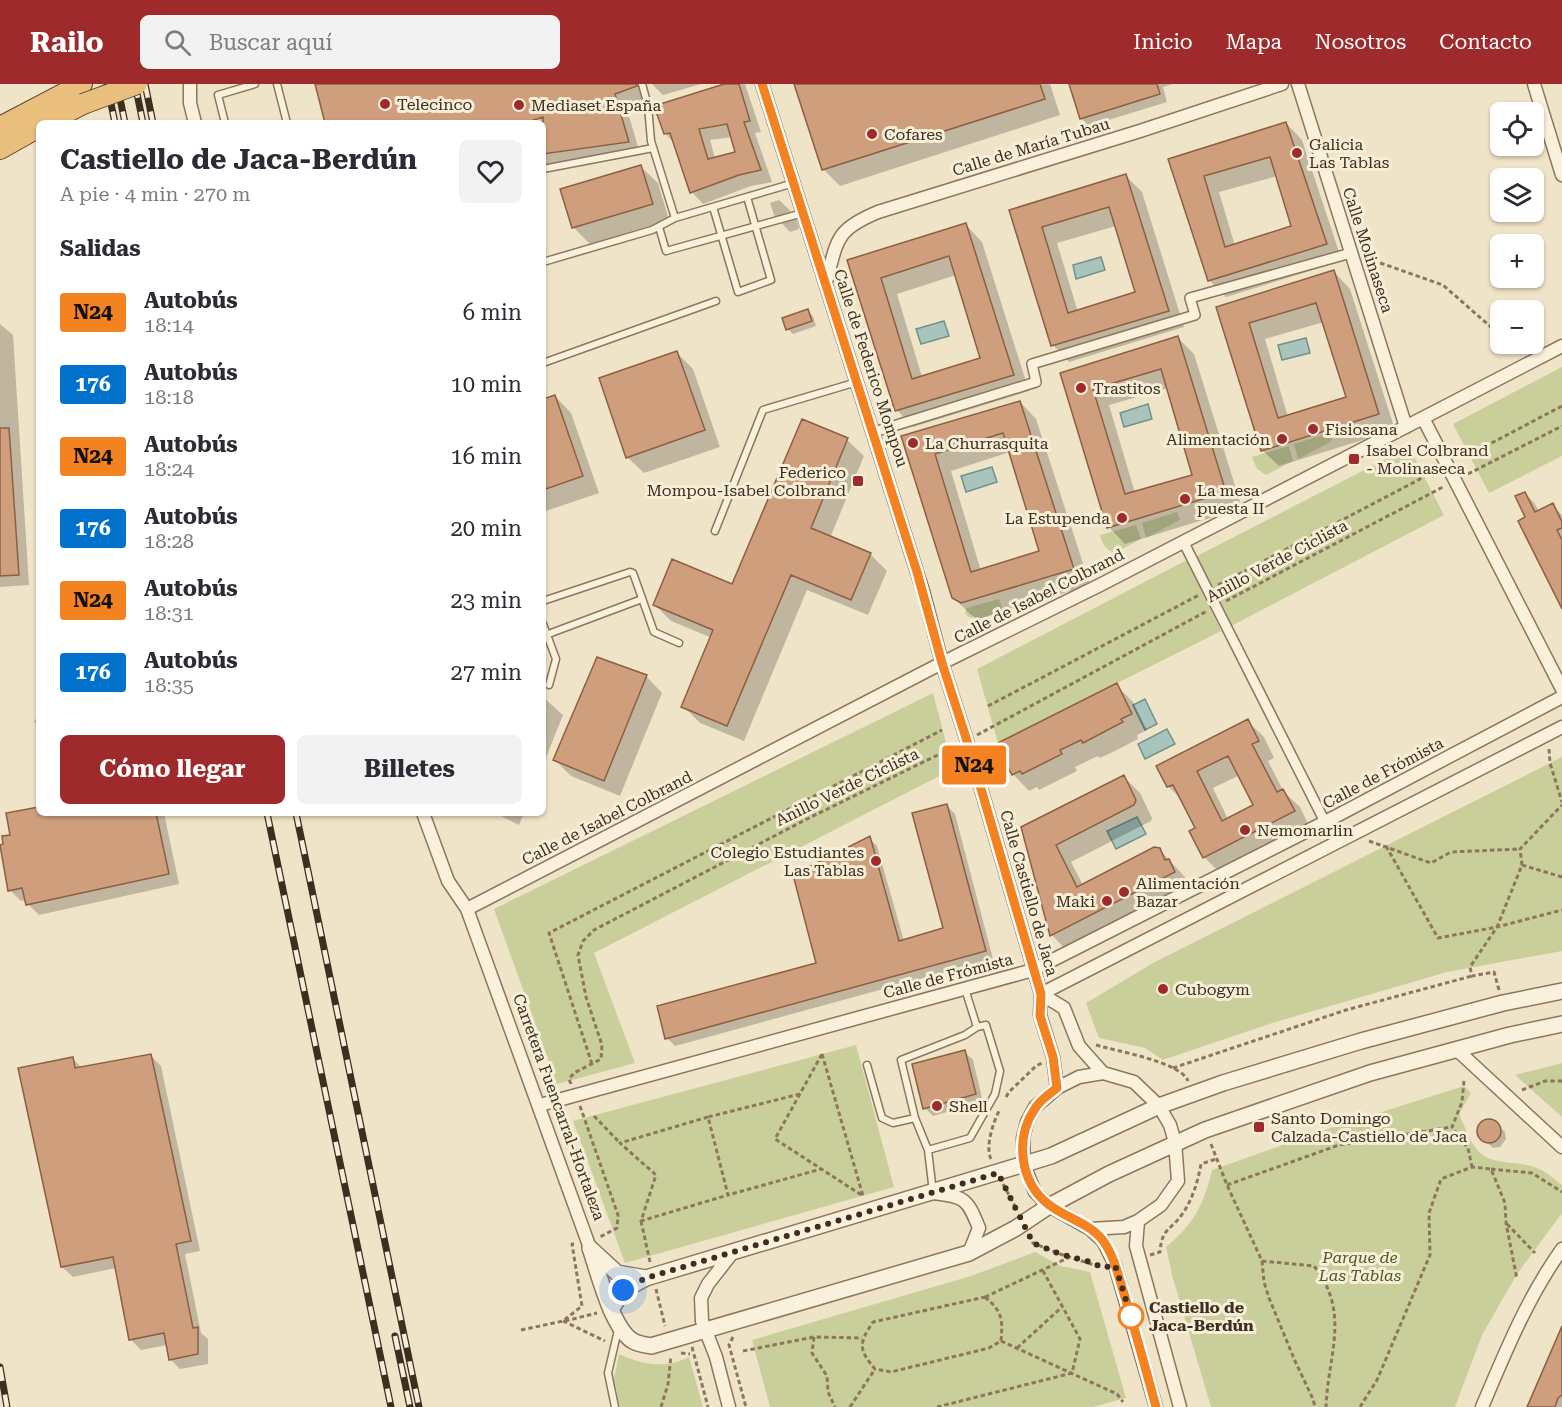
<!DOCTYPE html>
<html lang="es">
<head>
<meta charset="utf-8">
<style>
  body { margin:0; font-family:"Roboto Serif",serif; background:#f2f2f3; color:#2b2b33; height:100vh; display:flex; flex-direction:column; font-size:22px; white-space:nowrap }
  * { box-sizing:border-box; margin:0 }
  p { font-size:20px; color:#7c7c81 }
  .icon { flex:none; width:33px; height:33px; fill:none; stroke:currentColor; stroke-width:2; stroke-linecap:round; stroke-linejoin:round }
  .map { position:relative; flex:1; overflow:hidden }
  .panel { position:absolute; left:36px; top:36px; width:510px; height:696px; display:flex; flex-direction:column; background:#fff; border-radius:9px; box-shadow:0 2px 4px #0004 }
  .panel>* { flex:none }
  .badge { padding:0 12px; border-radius:4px; font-size:21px; line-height:39px }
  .fabs { position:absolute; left:1490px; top:18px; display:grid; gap:12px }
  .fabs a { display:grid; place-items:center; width:54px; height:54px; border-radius:9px; background:#fff; box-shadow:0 2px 4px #0004; font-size:30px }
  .you { position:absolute; width:30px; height:30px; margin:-15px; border:4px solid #fff; border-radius:50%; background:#1a73e8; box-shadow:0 0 0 9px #1a73e833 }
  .map>.badge { position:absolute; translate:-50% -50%; box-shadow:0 0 0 3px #fff }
  h2 { padding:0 24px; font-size:22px; line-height:54px }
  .round { display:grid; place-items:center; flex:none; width:63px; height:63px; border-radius:9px; background:#f2f2f3 }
  .headline { display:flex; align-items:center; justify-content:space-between; height:102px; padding:0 24px }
  h1 { font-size:28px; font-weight:700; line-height:45px }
  .button { display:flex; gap:12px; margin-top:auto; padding:12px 24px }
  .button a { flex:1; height:69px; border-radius:9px; background:#9e2a2b; color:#fff; font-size:24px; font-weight:700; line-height:69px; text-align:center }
  .button a+a { background:#f2f2f3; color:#2b2b33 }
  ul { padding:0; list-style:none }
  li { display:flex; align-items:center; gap:18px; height:72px; padding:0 24px }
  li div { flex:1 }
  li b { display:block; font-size:22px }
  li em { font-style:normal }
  li .badge { min-width:66px; font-weight:700; text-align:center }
  header { display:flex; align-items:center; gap:36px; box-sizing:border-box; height:84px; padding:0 30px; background:#9e2a2b; color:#fff }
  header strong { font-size:28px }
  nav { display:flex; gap:33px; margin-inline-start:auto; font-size:21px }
  .search { width:420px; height:54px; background:#f2f2f3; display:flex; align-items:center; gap:15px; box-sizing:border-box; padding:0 21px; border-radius:9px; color:#7c7c81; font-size:22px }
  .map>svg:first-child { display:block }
</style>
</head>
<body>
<header>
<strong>Railo</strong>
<div class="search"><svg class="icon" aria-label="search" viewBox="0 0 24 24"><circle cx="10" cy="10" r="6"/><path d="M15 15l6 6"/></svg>Buscar aquí</div>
<nav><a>Inicio</a><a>Mapa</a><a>Nosotros</a><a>Contacto</a></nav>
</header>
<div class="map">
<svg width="1562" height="1323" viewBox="0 0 1562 1323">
  <rect width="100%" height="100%" fill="#f0e4c8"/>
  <path fill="#c9cf9b" d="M1562,283v89l-73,37 -36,-69z
    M1330,349l2,8 -34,18 -4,-15z
    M1289,362l4,15 -27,14 -9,-6 -5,-12z
    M1409,363l35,68 -213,111 -34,-70z
    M1177,428l3,8 -34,18 -4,-15z
    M1136,441l5,14 -26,14c-9,-3 -13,-9 -15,-18z
    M1187,476l34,71 -223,112 -21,-74z
    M999,515l4,11c-13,7 -22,10 -35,7l-3,-5 2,-4z
    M933,609l20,76 -359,184 41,110 -78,21 -63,-175z
    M1562,673v194l-115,21 -175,51 -109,37 -18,-12 -46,-10 -13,-35 67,-40z
    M856,961l38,142 -269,76 -52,-142z
    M1562,979v54l-47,-42z
    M1464,1002l7,7 -12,21c4,8 7,17 11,25 16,32 43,18 69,30 8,3 16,11 23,16v28l-45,61 -35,61 -27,72h-244l-39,-132 -6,-28c28,-23 38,-43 46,-77l119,-42z
    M1035,1168l26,14 29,6 36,126 -33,9h-323l-18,-67 219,-64z
    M619,1270c24,11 46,15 70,3l14,50h-83l-6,-28z"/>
  <path fill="#a9c4bc" stroke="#6f938a" stroke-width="1.5" d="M1101,173l4,13 -29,9 -3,-14z
    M944,237l5,15 -28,8 -5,-15z
    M1306,254l4,15 -28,7 -4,-15z
    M1148,320l4,15 -28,8 -4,-14z
    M992,383l5,15 -31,10 -5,-16z
    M1145,615l12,25 -12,6 -12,-25z
    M1167,645l8,15 -30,15 -7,-15z
    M1137,733l9,17 -30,15 -9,-18z"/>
  <path fill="#0003" fill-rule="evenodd" d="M316,0h322l5,16 -17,5 14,49 -97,13v-44h-216z
    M652,0h49l-38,11z
    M724,0h21l16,48 -6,1 17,49 -21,4 -48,18 -11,-12 -17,-48 -10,-11zM732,53l4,16 -21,5 -5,-18z
    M796,0h254l10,31 -220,71 -17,-17z
    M1070,0h103l-10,3 4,15 -78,24 -8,-8z
    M1286,39l16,17 40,121 -116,36 -17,-17 -39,-120zM1277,92l16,51 -58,19 -16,-54z
    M641,83l17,16 11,37 -79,24 -17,-17z
    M1126,92l16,16 42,135 -115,35 -16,-17 -42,-134zM1116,142l21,67 -59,19 -21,-69z
    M779,116l17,16 3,13 -9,3 -16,-17 -4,-12z
    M966,141l16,17 47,149 -116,36 -16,-17 -48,-149zM956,191l26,84 -60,18 -25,-83z
    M1334,188l16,17 45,141 -116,36 -17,-16 -44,-142zM1324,238l24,76 -60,19 -23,-78z
    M808,227l5,5 3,10 -23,8 -5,-5z
    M0,240l13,11 16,250 -29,2z
    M1178,254l16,16 48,154 -117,36 -16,-17 -47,-153zM1168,304l26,88 -59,17 -26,-88z
    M677,269l16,16 27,78 -76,26 -17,-16z
    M555,312l16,17 28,80 -56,19v-111z
    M1020,318l16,17 54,166 -112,34 -8,-5 -17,-17 -50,-160zM1010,368l31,100 -60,19 -30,-100z
    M847,356l17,16 -34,82 40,16 17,17 -19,44 -61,-25 -63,151 -44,-18 -17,-17 29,-68 -41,-17 -16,-16 78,-19z
    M1525,409l10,11 4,8 13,-7 10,10v85l-35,-82z
    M646,592l16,17 -42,103 -49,-20 -16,-16z
    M1116,601l17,17 14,28 -10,5 1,4 -21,11 -17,8 -2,-2 -23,11 2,4 -38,19 -2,-3 -8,4 -16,-17z
    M543,613l20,18 -20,50z
    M39,628v14l-5,-4z
    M1247,637l17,16 10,21 -6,3 16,31 16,15 10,21 -90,45 -16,-16 -7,-28 -14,-28 -15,-15zM1240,691l15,31 -27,13 -15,-31z
    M1124,693l16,16 12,25 -1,3 -80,41 12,23 76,-36 26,28 6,12 -123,63 -16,-17 -30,-107z
    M947,722l8,8 38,145 -318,87 -8,-8 151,-74 51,-126 8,8 27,95 41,-12z
    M39,724v5h125l15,71 -140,31 -11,-11 -1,-4 -6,1 -11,-11 2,-54z
    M495,729h29l-5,12z
    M965,968l8,8 10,42 -50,14 -8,-8z
    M150,971l11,11 39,185 -15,3 16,79 7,6v25l-28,5 -10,-10 -3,-14 -26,5 -10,-10 -15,-72 -43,9 -11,-10 10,-209 10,10z
    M1484,1036h8l13,12 1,7 -6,8 -7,1 -12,-11 -2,-10z
    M1562,1250v73h-34z"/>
  <path fill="#cf9f7d" stroke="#8d5f41" stroke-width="1.5" fill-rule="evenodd" d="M315,0h322v2l-22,8 14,48 -86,12v-37l-18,6h-200z
    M724,0h15l11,37 -6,1 17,48 -22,5 -49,18 -20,-60 -6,1 -10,-28zM727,40l8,28 -27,7 -9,-30z
    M794,0h246l5,15 -223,71z
    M1069,0h88l3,10 -80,25z
    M1286,38l41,122 -119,37 -40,-122zM1270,73l21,69 -66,21 -21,-71z
    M641,81l12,39 -81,24 -12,-39z
    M1126,90l43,137 -118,35 -42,-136zM1109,123l26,85 -67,21 -26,-86z
    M966,139l48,152 -119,36 -48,-151zM949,172l31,102 -68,21 -31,-101z
    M1334,186l45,144 -118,37 -45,-144zM1316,219l30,94 -68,21 -29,-95z
    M808,225l4,12 -26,9 -4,-12z
    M1178,252l48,156 -119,36 -47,-155zM1161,285l31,106 -67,19 -32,-105z
    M677,267l28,79 -79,28 -27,-80z
    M555,311l28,81 -40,14v-91z
    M1020,317l54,168 -113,34 -9,-5 -51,-162zM1003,349l36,118 -68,21 -36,-118z
    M802,335l46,19 -37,90 60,25 -20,47 -60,-25 -64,151 -46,-19 32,-77 -60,-25 19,-46 60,25z
    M0,344h9l10,147 -19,1z
    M1525,408l10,20 18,-9 9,19v6l-5,2 5,10v69l-44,-88 7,-4 -10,-21z
    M597,573l50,18 -43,106 -51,-21z
    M1117,599l15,31 -11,5 2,3 -40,21 -2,-3 -21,10 2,4 -40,20 -2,-3 -8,4 -10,-18 -4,-14z
    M1248,635l11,22 -7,3 25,48 6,-3 12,22 -92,47 -14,-27 6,-3 -22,-43 -6,2 -11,-21zM1228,672l25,49 -31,16 -25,-50z
    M1124,691l12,25 -2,5 -78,40 21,42 77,-40 6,1 5,12 4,-1 6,13 -125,64 -29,-109z
    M947,720l39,147 -321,88 -8,-33 159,-43 -23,-88 77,-39 29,105 44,-13 -31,-115z
    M39,723v6h117l13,61 -143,31 -4,-17 -14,3 -8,-46 3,-1 -1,-8 8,-1 -4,-22z
    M965,966l11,44 -53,15 -11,-45z
    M151,970l40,187 -15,3 17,84 5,-1v27l-29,6 -5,-27 -35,7 -16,-83 -52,10 -43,-199 55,-11 2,11z
    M1477 1047a12 12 0 1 1 24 0a12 12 0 1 1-24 0Z
    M1562,1242v69l-4,3 -3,9h-28z"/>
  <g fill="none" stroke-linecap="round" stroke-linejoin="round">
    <g stroke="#8d765c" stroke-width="9">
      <path id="service" d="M277,0l10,39
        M642,0l6,22 3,35 24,77
        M225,39l-7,-28 37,-11
        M543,85l110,-21
        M713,123l25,85 33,-12 -24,-83
        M659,143l7,24 137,-38
        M543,178l109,-32 23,-12 119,-35
        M543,279l173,-62
        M715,447l48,-121 94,-28
        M543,517l87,-29 3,1 21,59 25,11
        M543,540l13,35 -7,26
        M543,552l99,-37
        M867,981l15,53 11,5 22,-5
        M928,1066l-13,-32 -14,-58 64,-25 12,-8
        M933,1108l-5,-42 42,-12 25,-44 5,-23 -14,-46 -9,2 -12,-38
        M615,1323l-7,-34 10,-43"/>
    </g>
    <g stroke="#8d765c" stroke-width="12">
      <path id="pedestrian" d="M874,348l162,-50 -4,-18 163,-49 -5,-17 161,-45
        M1183,457l142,281"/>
    </g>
    <g stroke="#8d765c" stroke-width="15">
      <path id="minor" d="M190,0v19l5,20
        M762,0l161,507 19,72 25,78 74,253 -1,21 13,42 4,31
        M1298,0l108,343
        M1534,0l28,91
        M826,198c12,-43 9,-52 52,-70l262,-81 142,-47
        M1423,334l139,271
        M423,729l25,68 19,28 123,339
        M467,825l475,-246 158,-78 462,-239
        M1041,910l521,-267
        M1041,910l23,14 15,38 24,27
        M1456,965l106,98
        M540,1021l493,-135 292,-148 237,-125
        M933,1109c32,4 34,5 46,35l-10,25
        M1138,1137l-2,25 44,161
        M1090,1145l34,-2 14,-6 23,-16 17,-24 -3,-39 -5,-17 -11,-19 -25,-24 -31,-9 -24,4 -22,11 -22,19 -8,15 -4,16 1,27 11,27 14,14 41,23 13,12 12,24 41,142
        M729,1323l-13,-50 -14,-36 -1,-23 7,-14 25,-32
        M1482,1323c23,-54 45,-109 80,-158"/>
    </g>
    <g stroke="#8d765c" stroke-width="18">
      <path id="tertiary" d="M590,1164c8,23 22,81 43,93 5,3 13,4 18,5l318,-93 47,-25 33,-22 60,-32 96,-44 165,-57 140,-38 52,-11
        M592,1166l25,23 29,5
        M611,1226l12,-20 23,-12 405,-122 108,-50 64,-23 138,-42 142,-38 59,-12"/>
    </g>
    <g stroke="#5b4430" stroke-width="22">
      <path id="trunk" d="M46,39l37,-19
        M0,43l82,-43
        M0,65l39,-22"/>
    </g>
    <path stroke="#8d765c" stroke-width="3" stroke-dasharray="4.5 3" stroke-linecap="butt" d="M1366,174l77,27 57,50
      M1465,373l97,-51
      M1468,390l94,-48
      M1218,501l206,-108
      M1226,517l217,-114
      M988,622l211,-111
      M977,651l230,-124
      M1549,665l1,14 12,39
      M1369,757l62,22 20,-11 69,-3
      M1386,762l52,92 59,-11 25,-62 -2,-16 42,-44
      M1522,781l40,12
      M1499,906l-5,-18 -22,4 -2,-9 27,-40 65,-17
      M1096,961c20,6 85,17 92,36
      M822,970l41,142 -88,-57z
      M592,980l-43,-131 393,-203
      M1173,984l173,-58 126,-34
      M1464,997l-2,21 -10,25 16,21 4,19
      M571,1000l-2,-5 5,-6 27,-14 1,-14 -16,-48 -8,-42 5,-14 11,-11 211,-110 151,-74
      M1522,1006l23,-9h17
      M800,1010l-92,23 20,78 93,-26
      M1006,1013l3,-5 27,-26 6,-3
      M580,1022l38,109 -1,13 -19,10
      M594,1032l26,27
      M708,1033l-88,26 36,32 -15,46 87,-26
      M1211,1060l16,41 35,76 2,21 5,16 26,63 18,38 2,8
      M991,1075c-6,-12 2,-36 8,-48
      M1491,1085l41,4 30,19
      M1003,1100l14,26
      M1227,1101l112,-40 113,-18
      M641,1137l9,41
      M1507,1140l28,29
      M1029,1151l4,8 27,11 40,13
      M1150,1171l10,-3c2,-25 10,-20 23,-39 10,-15 15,-32 18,-49l15,-5
      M1262,1177l52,5c37,47 14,88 12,141
      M656,1205l9,37
      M985,1213c17,14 18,22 16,44l-12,7 -98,24 -16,-3c-17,-20 -16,-26 -2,-47z
      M985,1213l85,-40
      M563,1237l42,20
      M565,1237l32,-8
      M521,1246l42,-9 19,-15 -10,-62h2
      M733,1253l-4,8 17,62
      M814,1253l-2,16 15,23 1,16 7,15
      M1001,1257l116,53 6,8
      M692,1263l16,60
      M1017,1264l45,-41
      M743,1267l71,-14 48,1
      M681,1269l9,1
      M661,1323l7,-23 3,-28
      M850,1323l25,-38
      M937,1323l135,-34 8,-34 -38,-70
      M1360,1323l17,-27 53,-125 -1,-42 12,-34 31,-12 19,2 14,34 1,20 11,56"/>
    <use href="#service" stroke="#faf1dc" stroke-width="6"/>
    <use href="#pedestrian" stroke="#faf1dc" stroke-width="9"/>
    <use href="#minor" stroke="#faf1dc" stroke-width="12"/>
    <use href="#tertiary" stroke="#faf1dc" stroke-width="15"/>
    <use href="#trunk" stroke="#eabe7c" stroke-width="20"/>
    <g stroke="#3d2e20" stroke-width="7">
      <path id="rail" d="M107,0l8,39
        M117,0l8,39
        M135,0l8,39
        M145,0l8,39
        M267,729l124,594
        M296,729l123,594
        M395,1252l15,71
        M0,1283l7,40"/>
    </g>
    <use href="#rail" stroke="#f7eed8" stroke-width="4.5" stroke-dasharray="14" stroke-linecap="butt"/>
    <g stroke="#5b4430" stroke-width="22" stroke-linecap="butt">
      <path id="trunk-bridge" d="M83,20l54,-20"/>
    </g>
    <use href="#trunk-bridge" stroke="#eabe7c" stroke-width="20"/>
  </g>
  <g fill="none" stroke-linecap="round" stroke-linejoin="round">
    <g stroke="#fff" stroke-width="14">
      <path id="line" d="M762,0l155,488 25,91 25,78 74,253 -1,22 13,41 4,31c-8,6 -18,13 -23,22 -19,29 -14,72 14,94 17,14 43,19 56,38 11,16 15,37 21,55 11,37 21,73 31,110"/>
    </g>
    <use href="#line" stroke="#f58220" stroke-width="9"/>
    <path stroke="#3d2e20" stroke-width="6" stroke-dasharray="0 10.8" d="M623,1206l23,-12 352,-105 35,70 27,11 31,8 12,6 12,-3 16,51"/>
  </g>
  <g fill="#9e2a2b" stroke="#f7eed8" stroke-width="2">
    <circle cx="385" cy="20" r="6"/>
    <circle cx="519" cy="21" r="6"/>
    <circle cx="872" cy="50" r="6"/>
    <circle cx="1297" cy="69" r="6"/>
    <circle cx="1081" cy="304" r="6"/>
    <circle cx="1313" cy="345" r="6"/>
    <circle cx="1282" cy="355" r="6"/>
    <circle cx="913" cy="359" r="6"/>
    <rect x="1348" y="369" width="12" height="12" rx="3"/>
    <rect x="852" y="391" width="12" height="12" rx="3"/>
    <circle cx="1185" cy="415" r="6"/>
    <circle cx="1122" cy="434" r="6"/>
    <circle cx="1245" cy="746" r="6"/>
    <circle cx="876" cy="777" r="6"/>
    <circle cx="1124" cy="808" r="6"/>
    <circle cx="1107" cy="817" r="6"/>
    <circle cx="1163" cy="905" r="6"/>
    <circle cx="937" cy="1022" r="6"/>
    <rect x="1253" y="1037" width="12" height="12" rx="3"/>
  </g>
  <circle fill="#fff" stroke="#f58220" stroke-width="3" cx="1131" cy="1232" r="12"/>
  <g text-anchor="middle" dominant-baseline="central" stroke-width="6" stroke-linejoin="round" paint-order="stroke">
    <g font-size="16" fill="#3d2e20" stroke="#f7eed8" text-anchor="start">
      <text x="397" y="20">Telecinco</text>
      <text x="531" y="21">Mediaset España</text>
      <text x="884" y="50">Cofares</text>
      <text x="1309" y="60">Galicia<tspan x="1309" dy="18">Las Tablas</tspan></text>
      <text x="1093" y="304">Trastitos</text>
      <text x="1325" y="345">Fisiosana</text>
      <text x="1270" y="355" text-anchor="end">Alimentación</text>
      <text x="925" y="359">La Churrasquita</text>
      <text x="1366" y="366">Isabel Colbrand<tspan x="1366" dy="18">- Molinaseca</tspan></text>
      <text x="846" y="388" text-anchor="end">Federico<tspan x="846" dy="18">Mompou-Isabel Colbrand</tspan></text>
      <text x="1197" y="406">La mesa<tspan x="1197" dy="18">puesta II</tspan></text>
      <text x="1110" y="434" text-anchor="end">La Estupenda</text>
      <text x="1257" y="746">Nemomarlin</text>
      <text x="864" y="768" text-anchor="end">Colegio Estudiantes<tspan x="864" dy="18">Las Tablas</tspan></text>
      <text x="1136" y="799">Alimentación<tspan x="1136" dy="18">Bazar</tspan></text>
      <text x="1095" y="817" text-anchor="end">Maki</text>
      <text x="1175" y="905">Cubogym</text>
      <text x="949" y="1022">Shell</text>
      <text x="1271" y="1034">Santo Domingo<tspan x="1271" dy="18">Calzada-Castiello de Jaca</tspan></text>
    </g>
    <g font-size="16" fill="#3d2e20" stroke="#f7eed8">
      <text transform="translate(1031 63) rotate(-17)">Calle de María Tubau</text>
      <text transform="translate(1368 166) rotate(72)">Calle Molinaseca</text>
      <text transform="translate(871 284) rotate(72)">Calle de Federico Mompou</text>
      <text transform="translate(1277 477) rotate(-28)">Anillo Verde Ciclista</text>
      <text transform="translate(1039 512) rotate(-27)">Calle de Isabel Colbrand</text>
      <text transform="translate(1383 689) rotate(-28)">Calle de Frómista</text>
      <text transform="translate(847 703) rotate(-26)">Anillo Verde Ciclista</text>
      <text transform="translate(607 734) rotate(-27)">Calle de Isabel Colbrand</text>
      <text transform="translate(1029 809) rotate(74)">Calle Castiello de Jaca</text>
      <text transform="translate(948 892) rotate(-15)">Calle de Frómista</text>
      <text transform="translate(559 1023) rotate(70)">Carretera Fuencarral-Hortaleza</text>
    </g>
    <g font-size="16" font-style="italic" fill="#4d5a26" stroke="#f7eed8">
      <text x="1360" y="1173">Parque de<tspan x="1360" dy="18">Las Tablas</tspan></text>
    </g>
    <g font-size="16" font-weight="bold" fill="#3d2e20" stroke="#f7eed8" text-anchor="start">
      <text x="1149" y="1223">Castiello de<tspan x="1149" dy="18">Jaca-Berdún</tspan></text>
    </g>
  </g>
</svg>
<div class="fabs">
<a><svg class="icon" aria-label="locate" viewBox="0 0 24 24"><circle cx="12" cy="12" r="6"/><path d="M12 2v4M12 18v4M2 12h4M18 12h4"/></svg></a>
<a><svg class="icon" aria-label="layers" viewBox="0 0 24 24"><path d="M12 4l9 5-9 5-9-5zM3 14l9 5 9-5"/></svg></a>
<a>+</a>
<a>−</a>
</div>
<div class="you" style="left:623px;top:1206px"></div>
<b class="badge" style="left:974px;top:681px;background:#f58220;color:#111">N24</b>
<section class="panel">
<div class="headline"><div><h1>Castiello de Jaca-Berdún</h1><p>A pie · 4 min · 270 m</p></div><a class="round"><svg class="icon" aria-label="heart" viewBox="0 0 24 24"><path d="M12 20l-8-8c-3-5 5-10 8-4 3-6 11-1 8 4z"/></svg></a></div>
<h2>Salidas</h2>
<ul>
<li><span class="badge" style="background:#f58220;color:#111">N24</span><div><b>Autobús</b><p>18:14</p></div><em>6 min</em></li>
<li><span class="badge" style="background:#0072ce;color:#fff">176</span><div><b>Autobús</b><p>18:18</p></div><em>10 min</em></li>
<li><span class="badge" style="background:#f58220;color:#111">N24</span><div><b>Autobús</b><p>18:24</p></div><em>16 min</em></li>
<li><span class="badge" style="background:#0072ce;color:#fff">176</span><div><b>Autobús</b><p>18:28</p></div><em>20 min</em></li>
<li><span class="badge" style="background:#f58220;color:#111">N24</span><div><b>Autobús</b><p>18:31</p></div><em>23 min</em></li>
<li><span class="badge" style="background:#0072ce;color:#fff">176</span><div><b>Autobús</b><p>18:35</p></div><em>27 min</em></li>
</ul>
<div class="button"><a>Cómo llegar</a><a>Billetes</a></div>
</section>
</div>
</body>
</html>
